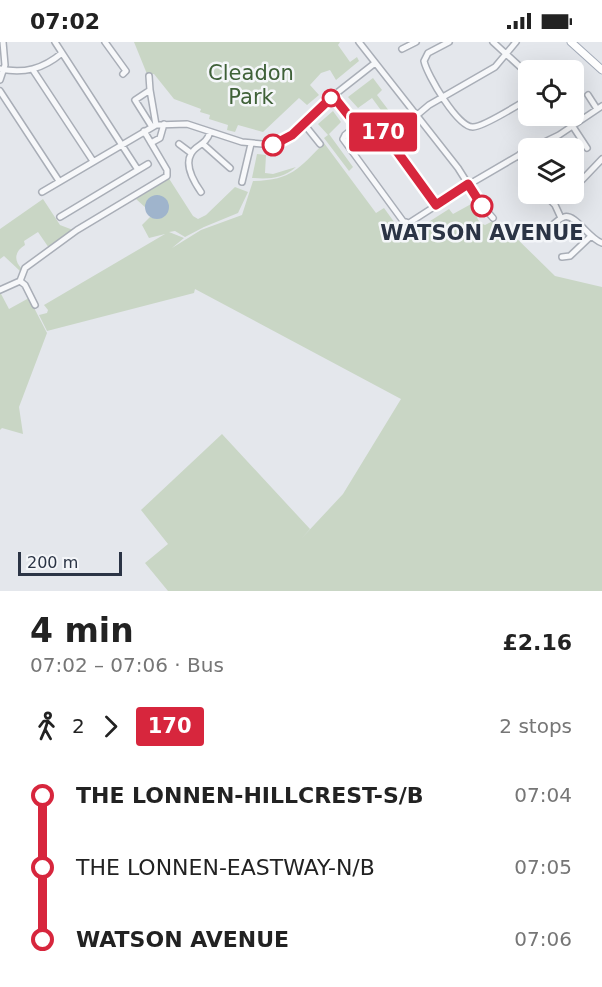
<!DOCTYPE html>
<html lang="en">
<head>
<meta charset="utf-8">
<style>
  body { margin:0; font-family:"DejaVu Sans",sans-serif; background:#f6f6f6; color:#222; height:100vh; display:flex; flex-direction:column; font-size:22px; white-space:nowrap }
  * { box-sizing:border-box; margin:0 }
  p { font-size:20px; color:#767676 }
  .icon { flex:none; width:33px; height:33px; fill:none; stroke:currentColor; stroke-width:2; stroke-linecap:round; stroke-linejoin:round }
  .map { position:relative; height:549px; overflow:hidden }
  .panel { display:flex; flex-direction:column; background:#fff; flex:1 }
  .panel>* { flex:none }
  .badge { padding:0 12px; border-radius:4px; font-size:21px; line-height:39px }
  .tools { position:absolute; left:518px; top:18px; display:grid; gap:12px }
  .tools a { display:grid; place-items:center; width:66px; height:66px; border-radius:9px; background:#fff; box-shadow:0 6px 24px #0002; font-size:30px }
  .scale { position:absolute; left:18px; bottom:15px; width:104px; box-sizing:border-box; padding-left:6px; border:3px solid #2b3445; border-top:0; font-size:16px; line-height:21px; white-space:nowrap; color:#2b3445; -webkit-text-stroke:4px #f4f6f9; paint-order:stroke }
  .map>.badge { position:absolute; translate:-50% -50%; box-shadow:0 0 0 3px #fff }
  .legs { display:flex; align-items:center; gap:9px; height:66px; padding:0 30px; font-size:20px }
  .legs p { margin-inline-start:auto }
  .head { display:flex; align-items:center; justify-content:space-between; height:102px; padding:0 30px }
  h1 { font-size:33px; font-weight:700; line-height:45px }
  ul { padding:0 30px; list-style:none }
  li { display:flex; align-items:center; gap:21px; height:72px; font-size:22px }
  li i { display:grid; place-items:center; width:9px; height:100%; margin:0 8px; background:currentColor }
  li i::after { content:''; width:15px; height:15px; margin:-8px; border:4px solid; border-radius:50%; background:#fff }
  li p { margin-inline-start:auto }
  li:first-child i { background:linear-gradient(#0000 50%,currentColor 0) }
  li:last-child i { background:linear-gradient(currentColor 50%,#0000 0) }
  .status { display:flex; justify-content:space-between; align-items:center; height:42px; padding:0 30px; background:#fff; direction:ltr }
  .status svg { height:16px; fill:currentColor }
  .map>svg:first-child { display:block }
</style>
</head>
<body>
<div class="status"><b>07:02</b><svg viewBox="0 0 49 12"><path d="M0 12V9h3v3zM5 12V6h3v6zM10 12V3h3v9zM15 12V0h3v12zM26 1h20v11H26zM47 4h2v5h-2z"/></svg></div>
<div class="map">
<svg width="602" height="549" viewBox="0 0 602 549">
  <rect width="100%" height="100%" fill="#e4e7ec"/>
  <path fill="#c9d6c5" d="M134,0h206l-2,3 12,17 7,-5 2,4 -23,19 -6,-10 -9,3 -11,12 9,10 -12,10 -8,-7 -36,34 -25,-7 -3,7 -8,-2 1,-5 -19,-6 1,-4 -10,-3 1,-3 -27,-10 -20,-25h-7z
    M373,36l9,12 -5,5 19,25 -2,2 4,6 -1,4 -25,-34 -14,10 -10,-11z
    M333,69l8,11 -12,12 24,33 -4,4 -25,-33 4,-3 -10,-11z
    M324,101l52,70 8,-5 21,29 44,-28 4,5 20,-11 3,5c0,8 1,14 9,17l8,-4 5,6 5,-2 52,51 47,11v304h-434l-23,-28 23,-19 -27,-34 81,-76 88,95 -9,10 42,-45 58,-95 -206,-110 -1,4 -147,38 -8,-16 8,-2 1,-3 -4,-5 121,-71 -16,4 -7,-13 8,-8 8,2 4,-22h-10l-6,7v4l-10,-9 32,-22 25,39 5,3 8,-4 29,-28 13,5 -10,21 -34,14 -19,10 -10,-6 -6,1 15,6 -12,10 29,-18 41,-15 11,-34c39,-1 45,-12 71,-38z
    M257,112l9,1 -1,18 8,1 23,-7c-14,12 -27,12 -44,11z
    M43,157l17,26 13,5 -24,18 -11,-16 -14,9 1,4c-10,6 -12,15 -3,24l-2,2 -16,-15 -4,3v-30z
    M0,250l9,17 20,-11 18,35 -28,74 4,27 -21,-6 -2,2z"/>
  <path fill="#9fb4cc" d="M145 165a12 12 0 1 1 24 0a12 12 0 1 1-24 0Z"/>
  <g fill="none" stroke-linecap="round" stroke-linejoin="round">
    <g stroke="#a9aeb7" stroke-width="8">
      <path id="minor" d="M55,0l83,128 -78,47
        M105,0l21,29 -3,3
        M359,0l99,126 22,35 13,15
        M449,0l-21,11 -4,8c3,14 34,67 49,66 10,0 45,-22 55,-28
        M493,0l35,32
        M402,7l14,-7
        M0,27c24,5 43,0 62,-16
        M33,28l60,91
        M149,34l1,14
        M0,38l5,-15 -2,-23
        M0,49l59,90
        M588,53l9,14
        M333,54l23,30
        M416,74l13,-11 66,-38 21,-25
        M566,74l21,32
        M304,82l16,20
        M152,85l-17,-27 15,-10 6,35
        M151,101l9,-5 4,-14
        M179,102l12,9
        M203,102l27,24
        M532,106l27,-13 43,-29
        M520,112l8,16
        M138,128l10,-6
        M573,136l4,3 5,-1 20,-21
        M242,140l9,-38
        M524,147l4,3
        M42,150l114,-67 31,-1 55,18 31,3 19,-10 41,-39 42,-33
        M201,150c-7,-10 -17,-26 -10,-38 5,-10 15,-8 19,-22
        M544,152l11,11 6,13
        M436,163l-64,-88h-5l-22,18 -2,4 60,82 6,2 59,-38 60,-35
        M525,187l7,-1 9,7c8,-5 14,-15 23,-18 11,-4 25,22 38,26
        M562,215l8,-1 20,-19
        M20,239l5,4 10,20
        M0,248l20,-9 5,-13 52,-38 90,-54v-6l-23,-39"/>
    </g>
    <g stroke="#a3abb8" stroke-width="9">
      <path id="major" d="M571,0l31,28"/>
    </g>
    <use href="#minor" stroke="#f7f8fa" stroke-width="5"/>
    <use href="#major" stroke="#fff" stroke-width="7"/>
  </g>
  <g fill="none" stroke-linecap="round" stroke-linejoin="round">
    <g stroke="#fff" stroke-width="14">
      <path id="line-1" d="M273,103l19,-10 41,-39 24,30 10,-9h5l64,88 32,-21 14,22"/>
    </g>
    <use href="#line-1" stroke="#d7263d" stroke-width="9"/>
  </g>
  <g fill="#fff" stroke="#d7263d" stroke-width="3">
    <circle cx="331" cy="56" r="8"/>
    <circle cx="273" cy="103" r="10"/>
    <circle cx="482" cy="164" r="10"/>
  </g>
  <g text-anchor="middle" dominant-baseline="central" stroke-width="5" stroke-linejoin="round" paint-order="stroke">
    <g font-size="21" fill="#3f6138" stroke="#f4f6f9">
      <text x="251" y="31">Cleadon<tspan x="251" dy="24">Park</tspan></text>
    </g>
    <g font-size="21" font-weight="bold" fill="#2b3445" stroke="#f4f6f9">
      <text x="482" y="191">WATSON AVENUE</text>
    </g>
  </g>
</svg>
<div class="tools">
<a><svg class="icon" aria-label="locate" viewBox="0 0 24 24"><circle cx="12" cy="12" r="6"/><path d="M12 2v4M12 18v4M2 12h4M18 12h4"/></svg></a>
<a><svg class="icon" aria-label="layers" viewBox="0 0 24 24"><path d="M12 4l9 5-9 5-9-5zM3 14l9 5 9-5"/></svg></a>
</div>
<div class="scale">200 m</div>
<b class="badge" style="left:383px;top:90px;background:#d7263d;color:#fff">170</b>
</div>
<section class="panel">
<div class="head"><div><h1>4 min</h1><p>07:02 – 07:06 · Bus</p></div><b>£2.16</b></div>
<div class="legs"><svg class="icon" aria-label="walk" viewBox="0 0 24 24"><circle cx="13" cy="4" r="2"/><path d="M13 8l-2 6 4 7M11 14l-3 7M7 12l3-4h3l4 4"/></svg>2<svg class="icon" aria-label="forward" viewBox="0 0 24 24"><path d="M9 5l7 7-7 7"/></svg><b class="badge" style="background:#d7263d;color:#fff">170</b><p>2 stops</p></div>
<ul>
<li><i style="color:#d7263d"></i><b>THE LONNEN-HILLCREST-S/B</b><p>07:04</p></li>
<li><i style="color:#d7263d"></i><span>THE LONNEN-EASTWAY-N/B</span><p>07:05</p></li>
<li><i style="color:#d7263d"></i><b>WATSON AVENUE</b><p>07:06</p></li>
</ul>
</section>
</body>
</html>
